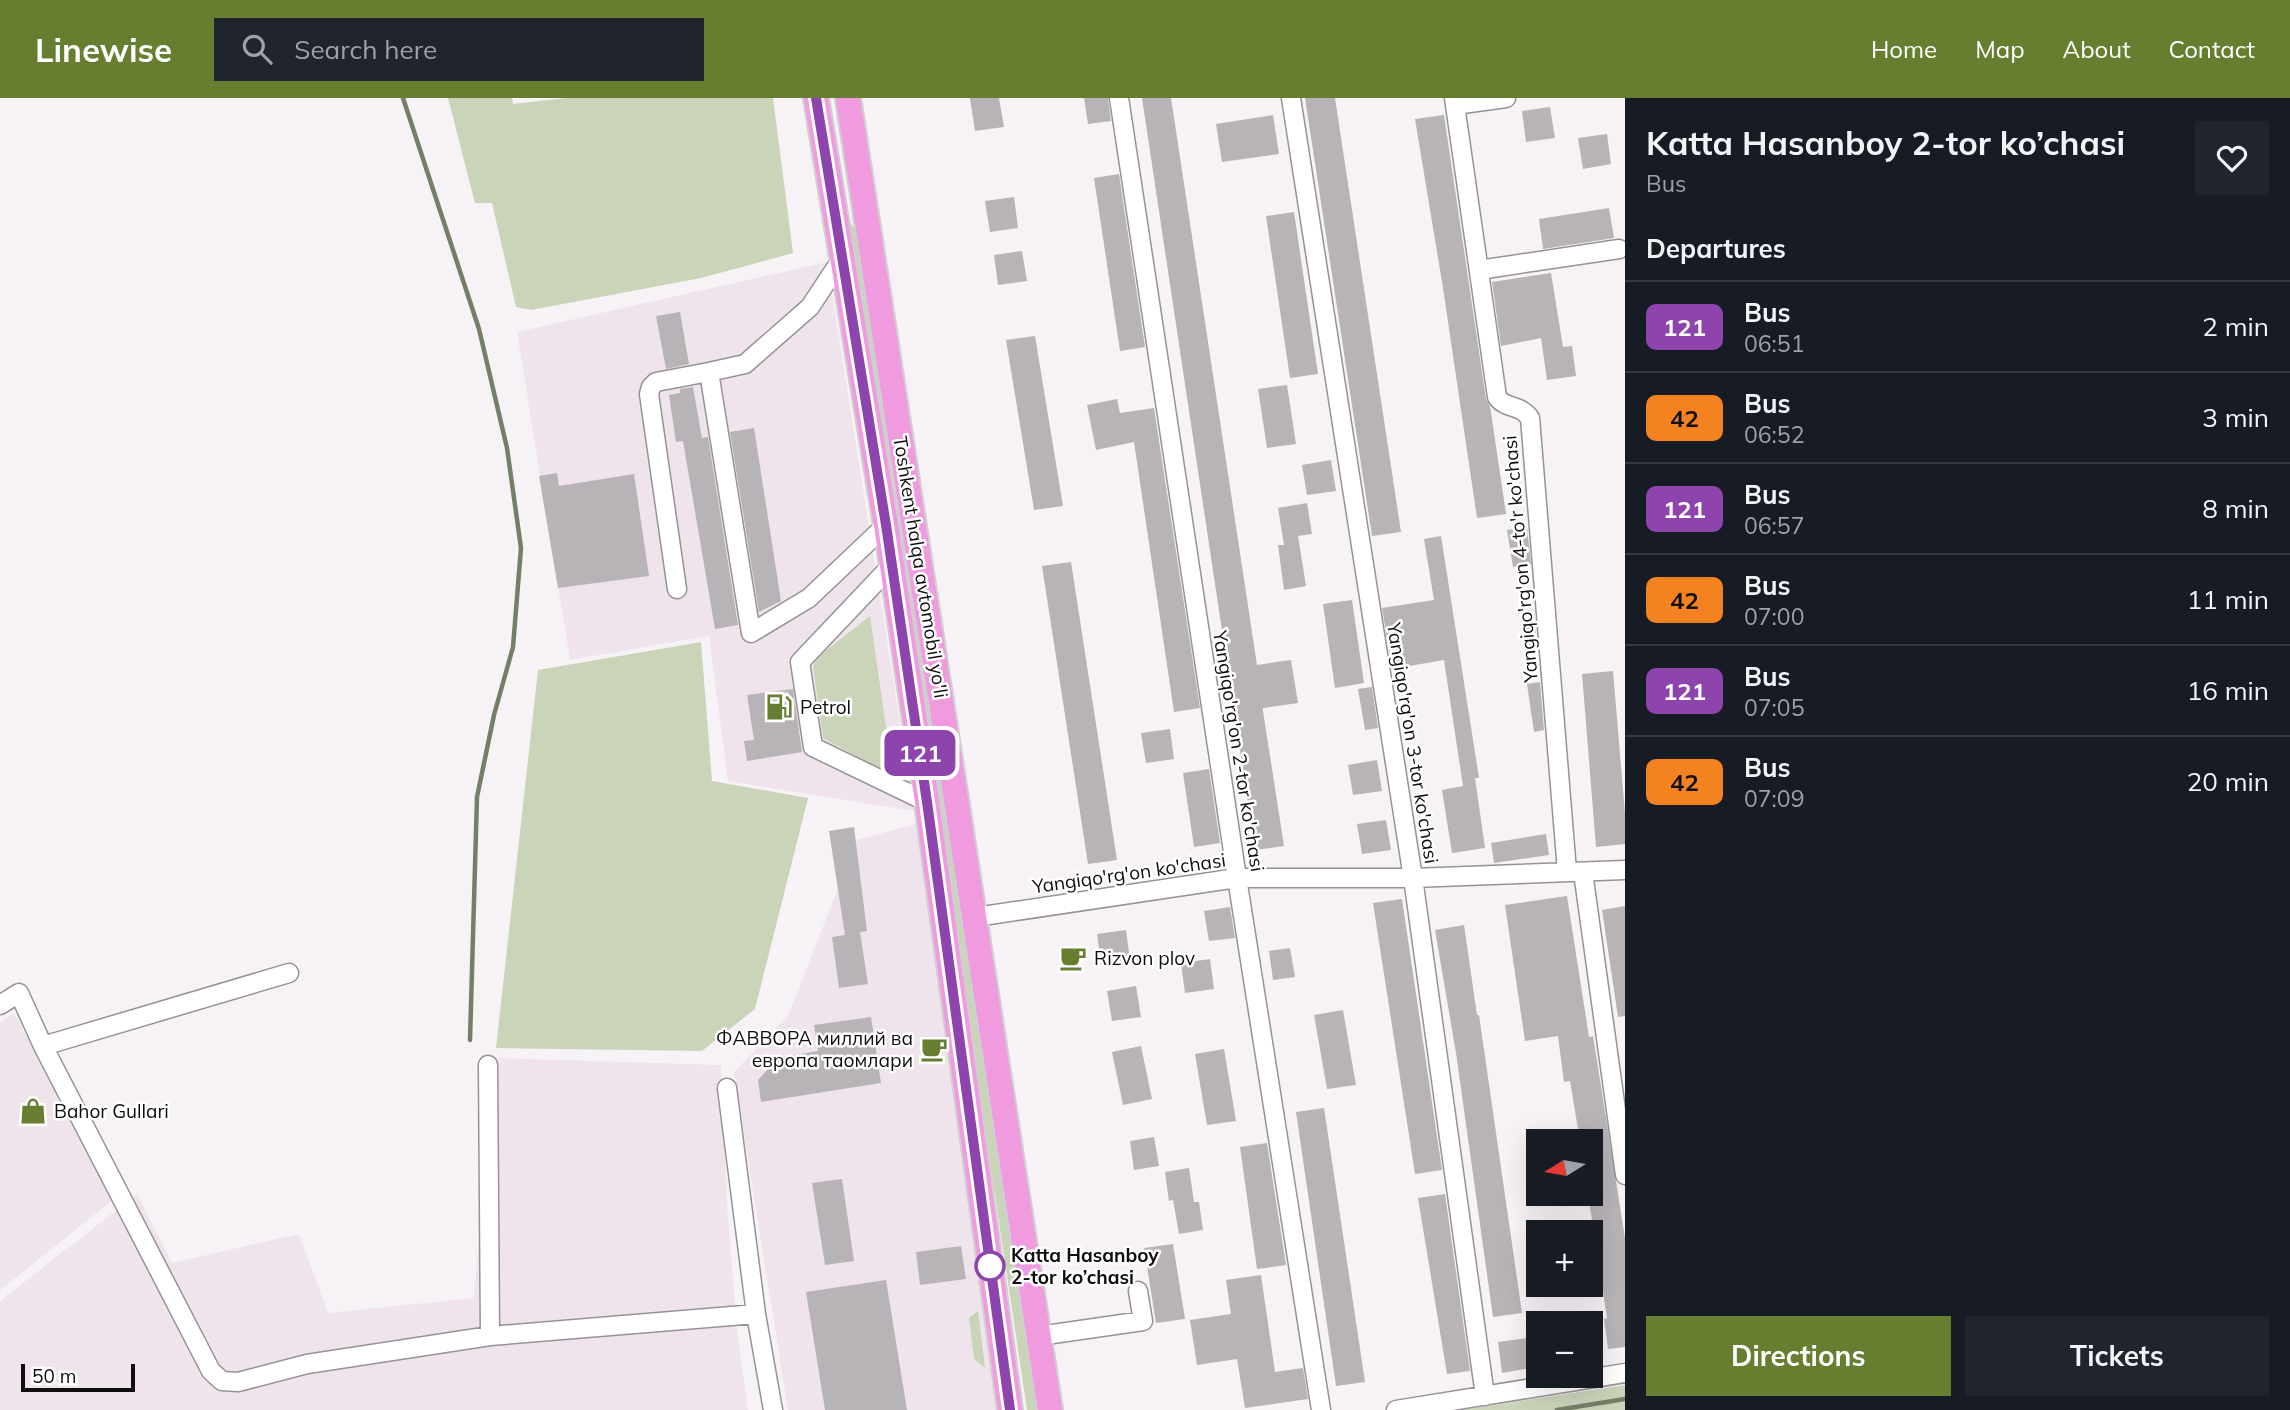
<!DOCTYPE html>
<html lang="en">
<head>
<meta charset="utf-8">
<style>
  body { margin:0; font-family:Mulish,sans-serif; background:#20242c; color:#f1f3f6; height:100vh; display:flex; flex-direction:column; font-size:26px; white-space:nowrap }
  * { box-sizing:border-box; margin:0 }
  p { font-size:23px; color:#9ea1a6 }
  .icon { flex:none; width:38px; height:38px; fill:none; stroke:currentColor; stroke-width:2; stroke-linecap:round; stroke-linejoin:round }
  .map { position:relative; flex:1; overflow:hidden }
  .sheet { display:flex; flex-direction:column; background:#171b24; width:665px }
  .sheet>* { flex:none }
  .badge { padding:0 14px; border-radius:10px; font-size:24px; line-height:46px }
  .needle { width:46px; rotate:259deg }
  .tools { position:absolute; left:1526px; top:1031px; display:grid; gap:14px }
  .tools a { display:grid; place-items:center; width:77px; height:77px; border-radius:0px; background:#171b24; box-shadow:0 7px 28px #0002; font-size:35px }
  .scale { position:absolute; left:21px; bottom:18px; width:114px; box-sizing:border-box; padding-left:7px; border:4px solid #0f0d0e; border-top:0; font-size:19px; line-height:24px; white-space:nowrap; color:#0f0d0e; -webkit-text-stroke:5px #fff; paint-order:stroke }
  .map>.badge { position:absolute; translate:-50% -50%; box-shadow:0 0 0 4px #fff }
  h2 { padding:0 21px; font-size:26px; line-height:63px }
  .round { display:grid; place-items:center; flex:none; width:74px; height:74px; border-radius:0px; background:#20242c }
  .summary { display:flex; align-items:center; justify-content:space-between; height:119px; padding:0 21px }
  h1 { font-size:33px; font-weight:700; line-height:52px }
  .primary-button { display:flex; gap:14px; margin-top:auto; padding:14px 21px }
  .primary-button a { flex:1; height:80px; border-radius:0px; background:#677e30; color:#fff; font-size:28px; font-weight:700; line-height:80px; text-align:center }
  .primary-button a+a { background:#20242c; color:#f1f3f6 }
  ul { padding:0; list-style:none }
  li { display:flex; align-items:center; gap:21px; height:91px; padding:0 21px; border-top:2px solid #363941 }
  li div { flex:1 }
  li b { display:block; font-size:26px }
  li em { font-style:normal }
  li .badge { min-width:77px; font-weight:700; text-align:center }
  header { display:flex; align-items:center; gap:42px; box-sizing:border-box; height:98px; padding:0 35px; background:#677e30; color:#fff }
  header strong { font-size:33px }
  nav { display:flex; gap:38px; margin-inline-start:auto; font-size:24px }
  .search { width:490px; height:63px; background:#20242c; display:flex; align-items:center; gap:18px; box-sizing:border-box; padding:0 24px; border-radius:0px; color:#9ea1a6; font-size:26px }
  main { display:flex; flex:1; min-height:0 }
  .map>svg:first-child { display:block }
</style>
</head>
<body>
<header>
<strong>Linewise</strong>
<div class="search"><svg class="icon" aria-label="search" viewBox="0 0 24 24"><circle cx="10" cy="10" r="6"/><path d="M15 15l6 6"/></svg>Search here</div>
<nav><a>Home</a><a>Map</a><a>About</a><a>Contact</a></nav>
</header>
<main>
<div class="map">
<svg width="1625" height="1312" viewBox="0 0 1625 1312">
  <rect width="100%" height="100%" fill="#f7f2f6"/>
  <path fill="#efe4ec" d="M827,164l87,549 -186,-30 -19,-145 -139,24 -53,-328z
    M916,726l81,586h-209l-54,-338 54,-56 69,-176z
    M14,915l100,186 -114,91v-267z
    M494,960l227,7 6,140 10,125 11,80h-748v-109l137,-107 35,69 127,-29 29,79 146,-15z"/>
  <path fill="#cad4b9" d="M448,0h64l1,6 53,-6h207l20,155 -92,25 -170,32 -15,-3 -24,-104h-17z
    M850,124l13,19 174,1169h-10z
    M870,518l23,160 -70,-38 -10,-72 6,-10z
    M701,544l11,139 96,17 -53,211 -53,42 -206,-3 42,-378z
    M978,1213l7,57 -11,-9 -5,-41z
    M1625,1287v25h-162z"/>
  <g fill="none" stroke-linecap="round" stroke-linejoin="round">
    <path stroke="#757e66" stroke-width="4.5" d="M403,0l76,231 28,119 14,100 -8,99 -19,68 -17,82 -7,243
      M1557,1312l68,-11"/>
  </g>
  <path fill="#b8b3b7" d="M970,0h29l5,29 -29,4z
    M1084,0h24l3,23 -23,3z
    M1142,0h29l86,567 34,-5 7,43 -35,5v3l21,135 -29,4z
    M1305,0h30l66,434 -29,4z
    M1550,9l5,31 -29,4 -4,-31z
    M1273,17l6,39 -57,8 -6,-38z
    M1444,17l42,284 4,7 16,108 -29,4 -34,-230 -28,-169z
    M1607,36l4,30 -28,5 -5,-31z
    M1119,76l26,173 -25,4 -26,-173z
    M1014,99l4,31 -28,4 -5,-31z
    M1609,110l5,30 -71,11 -4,-30z
    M1294,114l24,162 -28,4 -24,-162z
    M1022,153l5,30 -29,4 -4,-30z
    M1551,175l12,74 9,-1 4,30 -29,4 -6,-42 -40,8 -9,-64z
    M680,214l9,52 -23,5 -10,-53z
    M1035,238l28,170 -29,4 -28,-170z
    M1287,287l9,59 -29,4 -9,-59z
    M693,289l9,51 6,-1 30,188 -23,4 -32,-188 -7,1 -7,-47 11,-2v-4z
    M1117,301l3,14 34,-5 46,300 -26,4 -40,-270 -38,8 -9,-45z
    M754,330l27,173 -22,11 -29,-180z
    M1331,362l5,31 -29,4 -5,-30z
    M557,375l2,13 75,-12 15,102 -91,12 -19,-112z
    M1307,405l5,31 -14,2 8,50 -22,4 -6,-45h6l-6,-37z
    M1527,429l4,37 -18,3 -6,-37z
    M1441,438l38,242h-4l10,70 -33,5 -10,-63 21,-4 -19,-126 -52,9 -10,-61 52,-8 -10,-61z
    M1071,464l46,298 -29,4 -46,-298z
    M1352,502l12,83 -29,5 -12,-84z
    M1535,527l2,21 -12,3 -3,-22z
    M1613,573l12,142v31l-29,3 -14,-173z
    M1540,584l4,48 -10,2 -7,-48z
    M1372,589l6,41 -13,2 -7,-41z
    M793,591l9,63 -55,9 -3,-20 10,-1 -7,-45z
    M1170,631l4,30 -28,4 -5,-30z
    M1377,662l5,31 -29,4 -5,-30z
    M1209,671l11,74 -26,4 -11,-74z
    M1386,722l5,30 -29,4 -5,-30z
    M854,729l13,104 -7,1 8,52 -29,4 -7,-51 13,-2 -16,-104z
    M1546,736l3,21 -55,8 -3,-20z
    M1567,798l22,141 4,-1 32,202v109l-17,2 -4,-30 3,-1 -19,-124h3v-53h-11l-10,-60 -6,1 -6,-46 -33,5 -20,-136z
    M1402,801l40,271 -27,4 -42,-271z
    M1625,808v110l-7,1 -16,-107z
    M1230,809l5,31 -26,3 -5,-30z
    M1464,827l13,90h2l43,298 -29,4 -37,-264 -21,-123z
    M1126,832l4,30 -29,4 -4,-30z
    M1290,850l5,29 -22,3 -4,-29z
    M1210,861l4,30 -29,4 -4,-30z
    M1136,888l5,31 -29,4 -5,-30z
    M1343,912l13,75 -29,4 -13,-74z
    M871,919l10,66 -120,19 -3,-22 20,-22 40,-7 -4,-26z
    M1141,948l11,53 -29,6 -11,-53z
    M1224,951l12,72 -29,4 -12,-71z
    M1324,1010l41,274 -29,4 -40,-274z
    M1154,1039l5,29 -25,4 -4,-29z
    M1267,1045l19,122 -29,4 -17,-122z
    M1189,1070l5,34h5l4,28 -24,4 -6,-34 -4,1 -4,-29z
    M842,1081l12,82 -29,4 -13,-82z
    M1445,1096l25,177 -23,3 -29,-176z
    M1173,1146l12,75 -29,4 -12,-75z
    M961,1148l5,33 -46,6 -4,-33z
    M1261,1177l14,97 28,-4 5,31 -63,9 -8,-49 -40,6 -7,-45 41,-6 -5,-34z
    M886,1182l21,130h-82l-19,-118z
    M1527,1240l4,30 -29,5 -4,-31z"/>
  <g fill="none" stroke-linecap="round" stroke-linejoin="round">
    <g stroke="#979296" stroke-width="21">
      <path id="minor" d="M1119,0l118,780 84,532
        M1291,0l122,780 72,518
        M1454,0l43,299c9,13 22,6 33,21l37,453
        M1455,7l51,-7
        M841,162l-31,47 -65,57 -36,8 42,261 58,-35 77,-73
        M1479,172l140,-21
        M892,467l-92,97 13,85 114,55
        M677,491l-28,-195 2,-7 5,-5 53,-10
        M1583,774l42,303
        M976,819l261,-39h176l212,-8
        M0,907l19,-12 24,53 168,325 11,10 16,1 69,-18 183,-28 266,-22
        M43,948l246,-73
        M488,967l2,271
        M727,990l29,226 17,96
        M1039,1238l104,-15 -5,-30
        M1396,1312l229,-37"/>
    </g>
    <g stroke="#cfcfcf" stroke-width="28">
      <path id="highway" d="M816,0l70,427 41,277 83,608
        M848,0l202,1312"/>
    </g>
    <use href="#minor" stroke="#fff" stroke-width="18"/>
    <use href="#highway" stroke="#f09be0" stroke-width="24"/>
  </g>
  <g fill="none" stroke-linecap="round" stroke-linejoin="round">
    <g stroke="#fff" stroke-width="16">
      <path id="line" d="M816,0l70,427 41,277 83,608"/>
    </g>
    <use href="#line" stroke="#8e44ad" stroke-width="10"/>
  </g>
  <defs>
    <g id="fuel-bare" transform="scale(2.1)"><path d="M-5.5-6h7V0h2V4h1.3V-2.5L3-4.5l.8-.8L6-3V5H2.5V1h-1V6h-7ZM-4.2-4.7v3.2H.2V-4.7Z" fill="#677e30" stroke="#fff" stroke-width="2.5" paint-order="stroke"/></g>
    <g id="cafe-bare" transform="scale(2.1)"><path d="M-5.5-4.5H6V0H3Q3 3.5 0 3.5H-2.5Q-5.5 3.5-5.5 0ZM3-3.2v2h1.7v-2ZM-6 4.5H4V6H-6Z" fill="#677e30" stroke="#fff" stroke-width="2.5" paint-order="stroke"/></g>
    <g id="shop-bare" transform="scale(2.1)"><path d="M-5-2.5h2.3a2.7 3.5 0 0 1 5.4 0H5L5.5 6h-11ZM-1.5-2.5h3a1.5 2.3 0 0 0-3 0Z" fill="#677e30" stroke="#fff" stroke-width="2.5" paint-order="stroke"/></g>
  </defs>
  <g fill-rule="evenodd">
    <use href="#fuel-bare" x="779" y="609"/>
    <use href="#cafe-bare" x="1073" y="860"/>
    <use href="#cafe-bare" x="934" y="951"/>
    <use href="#shop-bare" x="33" y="1013"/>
  </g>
  <circle fill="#fff" stroke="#8e44ad" stroke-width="3.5" cx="990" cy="1168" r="14"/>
  <g text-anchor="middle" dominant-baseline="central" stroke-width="5" stroke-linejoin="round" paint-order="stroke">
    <g font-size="19" fill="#0f0d0e" stroke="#fff">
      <text transform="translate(1520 461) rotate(-95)">Yangiqo'rg'on 4-to'r ko'chasi</text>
      <text transform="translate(921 469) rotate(81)">Toshkent halqa avtomobil yo'li</text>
      <text transform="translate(1413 645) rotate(81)">Yangiqo'rg'on 3-tor ko'chasi</text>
      <text transform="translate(1239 653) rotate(81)">Yangiqo'rg'on 2-tor ko'chasi</text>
      <text transform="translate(1129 775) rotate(-8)">Yangiqo'rg'on ko'chasi</text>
    </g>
    <g font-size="19" fill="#0f0d0e" stroke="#fff" text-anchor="start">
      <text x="800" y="609">Petrol</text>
      <text x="1094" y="860">Rizvon plov</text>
      <text x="913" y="940" text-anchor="end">ФАВВОРА миллий ва<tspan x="913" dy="22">европа таомлари</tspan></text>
      <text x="54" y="1013">Bahor Gullari</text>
    </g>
    <g font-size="19" font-weight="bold" fill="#0f0d0e" stroke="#fff" text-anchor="start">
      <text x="1011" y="1157">Katta Hasanboy<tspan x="1011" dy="22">2-tor ko’chasi</tspan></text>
    </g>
  </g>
</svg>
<div class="tools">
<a><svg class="needle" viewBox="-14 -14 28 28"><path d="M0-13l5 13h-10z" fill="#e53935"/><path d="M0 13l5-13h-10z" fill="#9ea1a6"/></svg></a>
<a>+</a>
<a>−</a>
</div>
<div class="scale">50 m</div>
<b class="badge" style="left:920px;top:655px;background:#8e44ad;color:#fff">121</b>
</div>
<section class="sheet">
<div class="summary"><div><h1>Katta Hasanboy 2-tor ko’chasi</h1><p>Bus</p></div><a class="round"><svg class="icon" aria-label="heart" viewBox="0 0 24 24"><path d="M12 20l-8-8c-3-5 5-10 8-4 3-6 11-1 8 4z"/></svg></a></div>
<h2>Departures</h2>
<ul>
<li><span class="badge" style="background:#8e44ad;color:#fff">121</span><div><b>Bus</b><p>06:51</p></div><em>2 min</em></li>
<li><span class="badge" style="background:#f58220;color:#111">42</span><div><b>Bus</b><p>06:52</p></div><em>3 min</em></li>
<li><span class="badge" style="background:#8e44ad;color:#fff">121</span><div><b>Bus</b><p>06:57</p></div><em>8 min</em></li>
<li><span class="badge" style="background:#f58220;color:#111">42</span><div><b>Bus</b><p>07:00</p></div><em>11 min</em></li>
<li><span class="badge" style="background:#8e44ad;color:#fff">121</span><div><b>Bus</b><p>07:05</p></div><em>16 min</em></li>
<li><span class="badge" style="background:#f58220;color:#111">42</span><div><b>Bus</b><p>07:09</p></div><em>20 min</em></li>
</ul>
<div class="primary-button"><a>Directions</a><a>Tickets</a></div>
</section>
</main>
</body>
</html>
